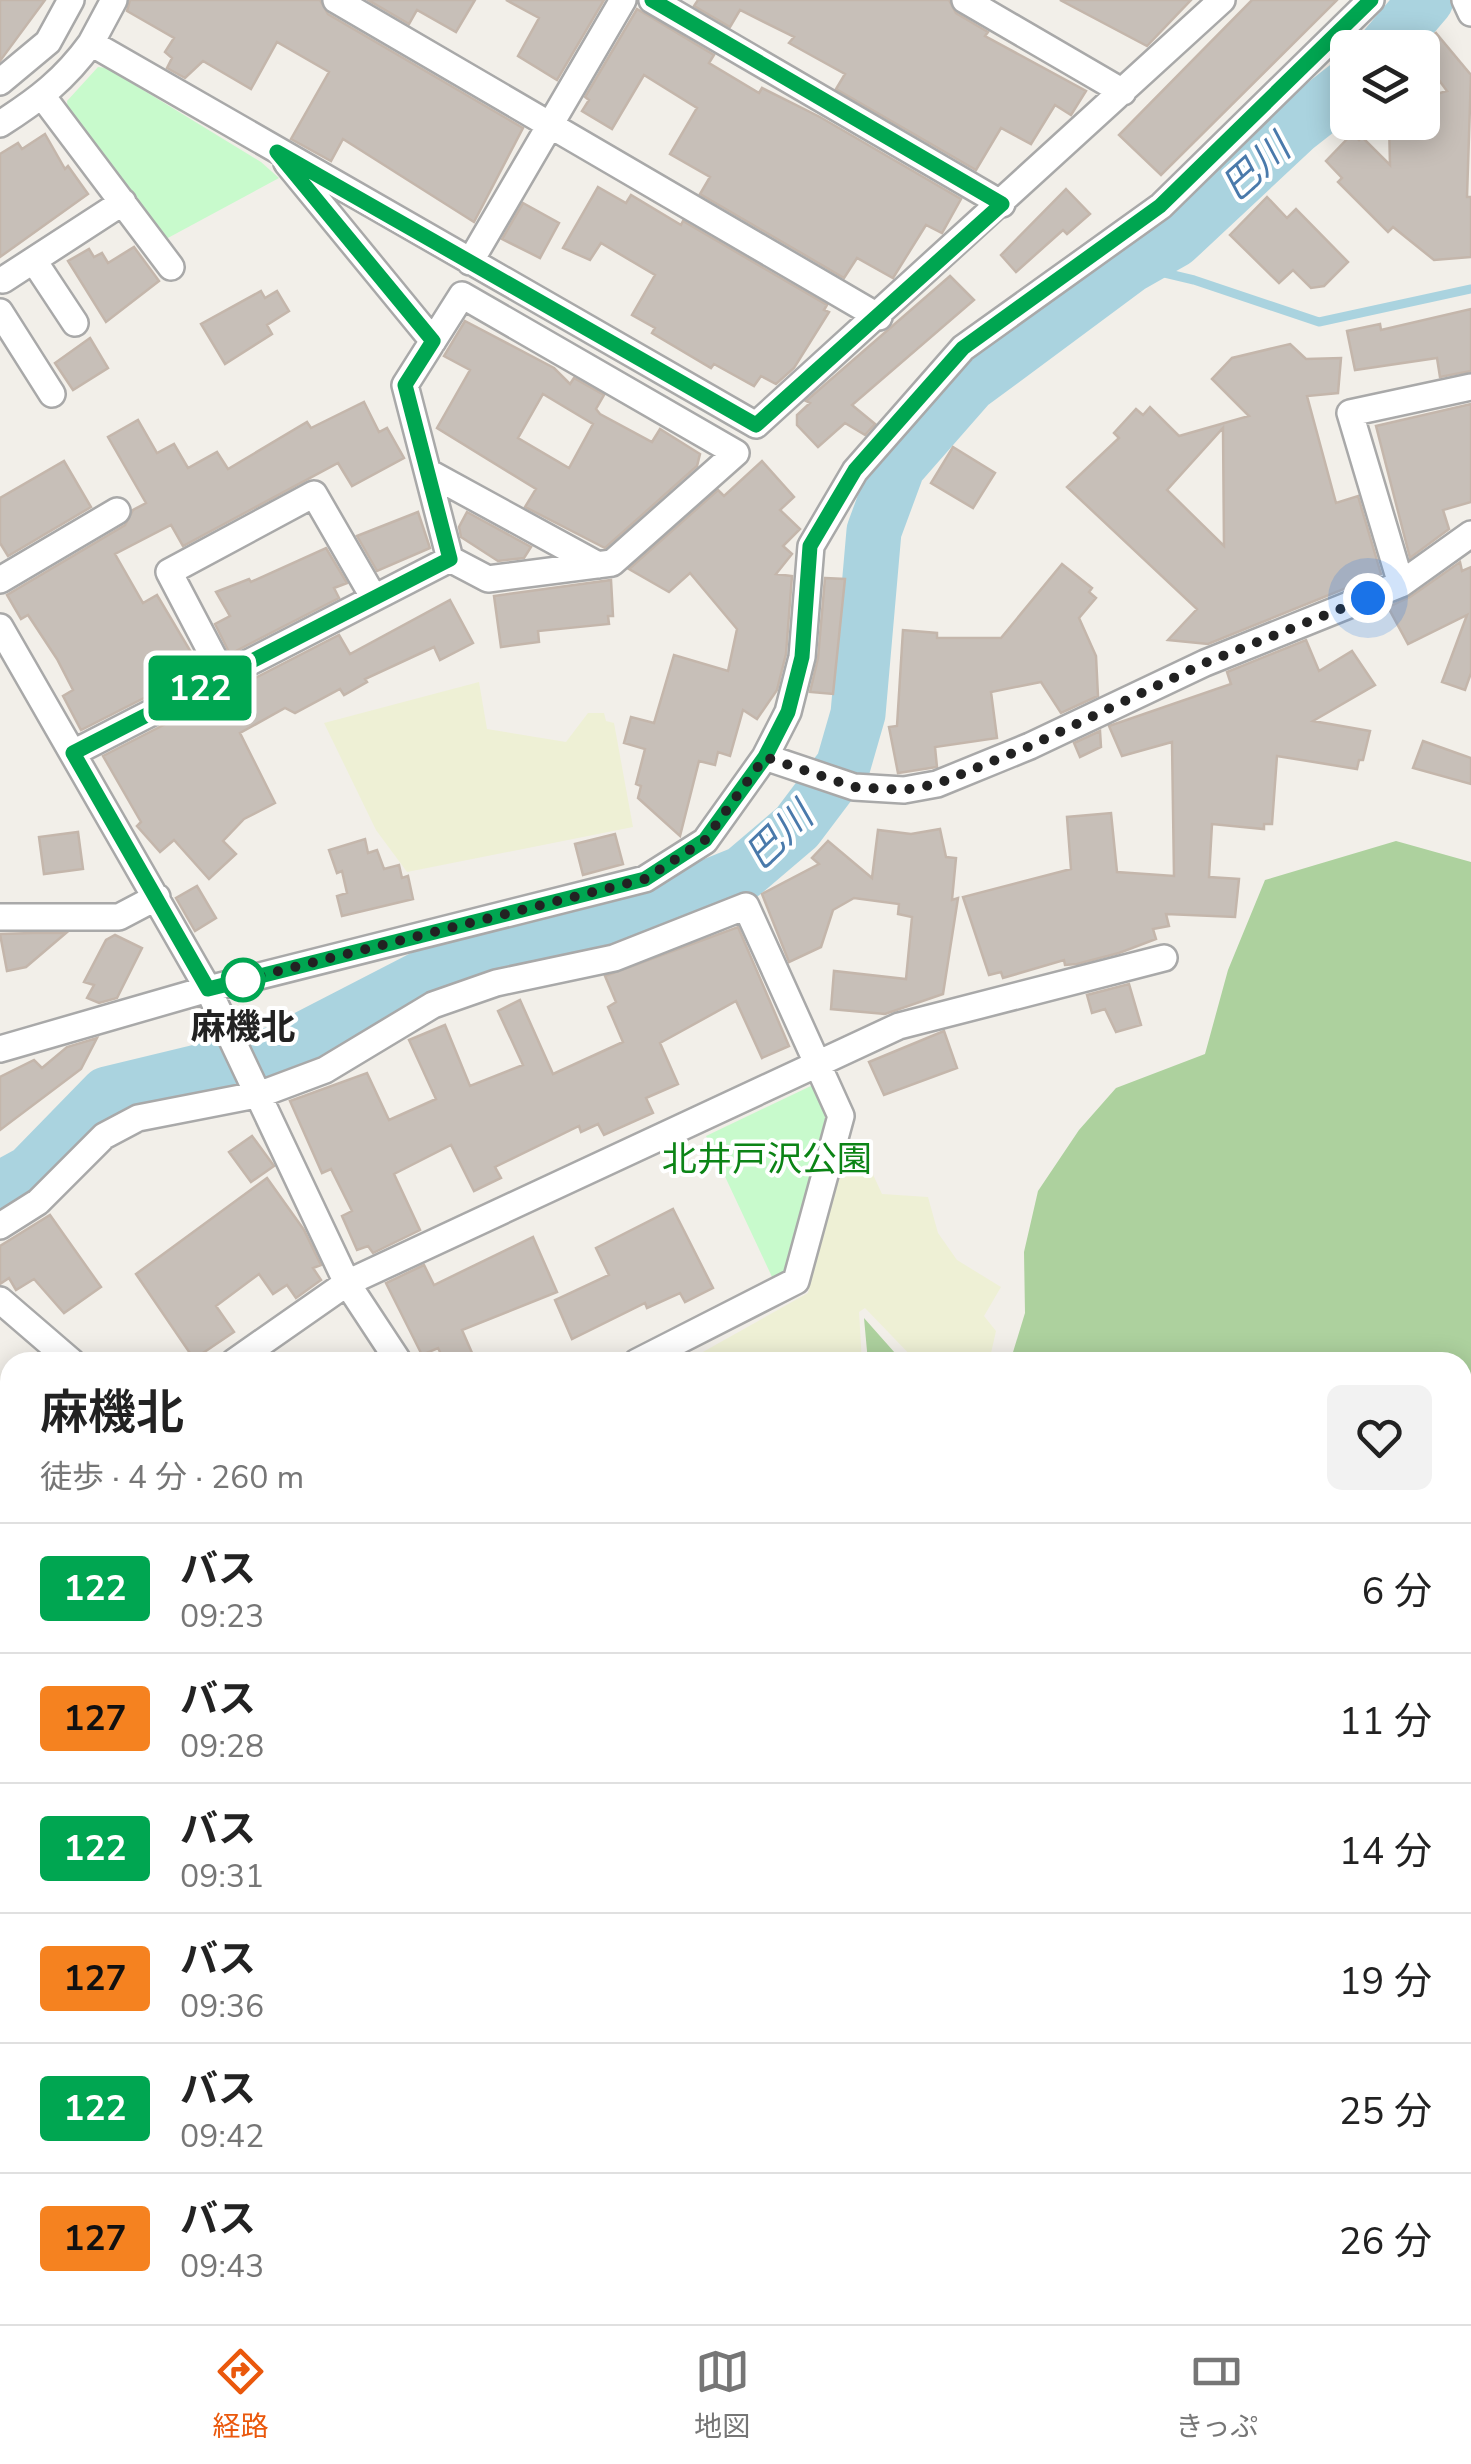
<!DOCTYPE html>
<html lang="ja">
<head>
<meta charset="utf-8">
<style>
  body { margin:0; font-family:"Nunito Sans","Noto Sans JP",sans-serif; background:#f2f2f2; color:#222; height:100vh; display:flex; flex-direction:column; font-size:38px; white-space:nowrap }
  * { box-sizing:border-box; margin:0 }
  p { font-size:32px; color:#767676 }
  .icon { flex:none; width:55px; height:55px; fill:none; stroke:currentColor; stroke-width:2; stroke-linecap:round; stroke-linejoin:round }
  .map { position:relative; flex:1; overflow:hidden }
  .details { position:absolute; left:0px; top:1352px; width:1472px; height:972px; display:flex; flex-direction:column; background:#fff; border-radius:30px 30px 0 0; box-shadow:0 5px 25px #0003 }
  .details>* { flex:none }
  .badge { padding:0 20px; border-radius:8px; font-size:35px; line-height:65px }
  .fabs { position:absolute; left:1330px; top:30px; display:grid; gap:20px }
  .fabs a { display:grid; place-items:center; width:110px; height:110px; border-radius:15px; background:#fff; box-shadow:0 5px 25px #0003; font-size:50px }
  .you { position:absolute; width:50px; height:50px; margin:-25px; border:8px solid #fff; border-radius:50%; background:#1a73e8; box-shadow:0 0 0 15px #1a73e833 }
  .map>.badge { position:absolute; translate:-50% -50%; box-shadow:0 0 0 5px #fff }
  .round { display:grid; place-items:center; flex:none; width:105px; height:105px; border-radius:15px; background:#f2f2f2 }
  .headline { display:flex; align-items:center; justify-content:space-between; height:170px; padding:0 40px }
  h1 { font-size:48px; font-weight:600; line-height:75px }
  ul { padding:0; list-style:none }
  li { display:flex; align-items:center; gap:30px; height:130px; padding:0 40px; border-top:2px solid #e0e0e0 }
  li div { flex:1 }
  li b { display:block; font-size:38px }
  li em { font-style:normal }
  li .badge { min-width:110px; font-weight:700; text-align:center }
  .tab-bar { display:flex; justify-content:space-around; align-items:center; height:140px; border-top:2px solid #e0e0e0; background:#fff; font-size:28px; color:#767676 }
  .tab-bar a { display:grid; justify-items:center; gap:5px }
  .tab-bar .selected { color:#ea580c }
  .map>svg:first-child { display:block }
</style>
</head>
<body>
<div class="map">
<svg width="1471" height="2324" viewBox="0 0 1471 2324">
  <rect width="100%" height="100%" fill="#f2efe9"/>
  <path fill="#eef0d5" d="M479,682l8,47 79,13 22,-29h16l2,8 8,2 19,104 -226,45 -31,-42 -52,-107z
    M870,1168l12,26 46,3 10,36 19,27 44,27 -17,29 12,15 -7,31h-72l-52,-54 -6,4 3,50h-177l123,-69 29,-119z"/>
  <path fill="#add19e" d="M1396,841l75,21v1462h-841l-6,-9h838v-953h-452l15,-49 -1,-61 14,-61 41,-61 37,-42 89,-34 23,-84 37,-90z
    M864,1318l39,44h-35z
    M39,2315h330l5,9h-334z"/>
  <path fill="#c8facc" d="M98,67l9,1 154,94 18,16 -113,61 -98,-126 -1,-12z
    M813,1085l13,29 -37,156 -16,9 -67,-143z"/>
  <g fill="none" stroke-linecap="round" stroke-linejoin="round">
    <path stroke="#aad3df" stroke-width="9" d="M1131,265l63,15 125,42 152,-33"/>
    <path stroke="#aad3df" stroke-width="55" d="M1385,48l41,-48
      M0,1189l31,-17 76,-78 170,-41 163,-84 165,-40 138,-56 54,-46 46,-61 15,-52 16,-183 24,-65 71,-81 162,-120 44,-25 122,-114 51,-40"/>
  </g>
  <path fill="#c7bfb8" stroke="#c4b6ab" stroke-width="2.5" fill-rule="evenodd" d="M0,0h45l-45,61z
    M130,0h190l8,14 195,114 -49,94 -131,-83 -12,22 -40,-22 38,-67 -52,-30 -26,47 -48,-28 -18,17 -18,-10 5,-10 -7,-6 9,-14 -47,-27z
    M368,0h107l-19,32 -39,-22 -8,14z
    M506,0h98l-47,80 -39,-24 21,-38z
    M698,0h251l7,13 32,19 -3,4 101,55 -15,24 -16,-10 -24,39 -30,-16 -25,42 -140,-81 9,-15 -56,-31 5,-6 -54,-27 -10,17 -36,-21z
    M1060,0h131l-44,46z
    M1252,0h85l-176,175 -42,-40z
    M637,9l77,46 -5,8 50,30 3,-5 58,29 141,82 -19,34 -16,-8 -33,53 -36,-20 -13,20 -144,-84 10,-17 -40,-23 27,-46 -53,-33 -32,54 -30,-18 7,-11 -4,-3z
    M1436,33l35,42 -4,122h4v60l-37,3 -41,-33 -5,5 -50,-50 4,-4 -16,-17 26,-27 7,6 3,-3 28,28 -1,-43 47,-4 -7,-22 18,-5 -25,-34v-9l-7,-2z
    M45,134l20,35 3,-3 20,28 -88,63v-103l18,-11 4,6z
    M598,187l28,16 5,-8 50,30 2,-4 144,84 -3,5 5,2 -35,56 -18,16 -15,-8 -7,10 -40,-22 -3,4 -59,-35 3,-5 -23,-13 23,-40 -54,-32 -11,17 -27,-12z
    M1066,189l24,25 -23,20 -4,-4 -47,42 -15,-17z
    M1267,197l20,21 9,-9 52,53 -24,24 -13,2 -18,-18 -14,13 -49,-48z
    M523,203l36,20 -19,35 -38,-19z
    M134,247l25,34 -53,41 -38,-61 21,-12 5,8 8,-4 6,10z
    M950,276l24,24 -122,105 23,19 -10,11 -20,-12 -27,24 -21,-22v-10l13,-12 -4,-2z
    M261,291l4,7 12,-7 12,20 -22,14 5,9 -47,30 -24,-40z
    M1471,309v62l-31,6 -3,-19 -82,12 -8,-39 33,-7 1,6z
    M465,321l89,47 16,16 4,-6 30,17 -8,14 4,5 52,28 8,-13 40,25 -3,12 -92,82 -80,-41 11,-18 -99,-61 33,-58 -26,-14zM543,394l50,30 -24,44 -51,-30z
    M90,338l18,30 -35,22 -18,-27z
    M1290,344l16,15 35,-1 -3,35 -31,3 29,107 22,-7 23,78 -173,70 -40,-4 29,-31 -130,-122 52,-49 -5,-5 22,-24 7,6 7,-8 29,29 70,-20 -37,-37 20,-21zM1223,428l1,118 -57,-56z
    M364,402l15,30 8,-4 17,30 -52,28 -14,-23 -155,83 -12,-21 -56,29 28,49 14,-8 44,74 -120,61 -18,-34 10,-6 -16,-31 -29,-44 -7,4 -14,-24 118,-70 8,-15 13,-7 -38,-66 30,-17 19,33 17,-9 14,24 29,-16 11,17 79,-47 4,6z
    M1471,404v98l-28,8 6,19 -39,29 -34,-132z
    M953,447l42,26 -22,35 -42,-25z
    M64,461l27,46 -83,49 -8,-13v-45z
    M762,461l32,36 -14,13 20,19 -17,17 9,8 -16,20 16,2 -6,78 -9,36 -20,29 -14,-9 -13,46 -12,-4 -3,13 -16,-4 -19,75 -42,-38 3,-12 -5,-2 9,-35 -21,-6 7,-26 23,6 20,-68 54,16 9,-42 -47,-56 -21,19 -40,-23 89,-79 6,6z
    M418,512l12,36 -53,23 -20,-35z
    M467,512l64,35 -7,11 -26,3 -37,-24 -2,-10z
    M326,548l21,35 -13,5 5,10 -109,56 -15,-30 15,-8 -14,-24 33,-13 2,3z
    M1460,562l2,9 9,-4v106l-6,17 -23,-8 25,-67 -59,29 -20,-37 22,-10z
    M1062,564l30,24 -3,4 7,6 -17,20 17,38 2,40 -37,17 -20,-31 -50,10 6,46 -62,9 2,20 -39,6 -9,-46 8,-1 6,-96 34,3v5h64z
    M825,578l20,1 -12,115 -23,-2 8,-34z
    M611,580l2,36h-5l1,8 -71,7 1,11 -38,5 -7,-51z
    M450,600l23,43 -33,17 -6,-13 -69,32 2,3 -23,13 -4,-6 -45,24 -10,-5 -45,25 35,70 -31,16 -21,22 13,13 -27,25 -35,-39 -14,12 -23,-26 4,-4 -38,-66 236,-121 11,19z
    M1306,640l13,31 33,-20 23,34 -62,36 57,10 -7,29h-4l-2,9 -80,-13 -5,68h-8v5l-52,-5 -3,53 30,2 -4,38 -69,-3 3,12 -16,3 3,10 -37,14 -42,11 -12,1 -1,-5 -61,18 -2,-6 -12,3 -26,-78 108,-28 -4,-52 44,-4 6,59 57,4 -2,-134 -50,14 -13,-30 122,-42 -4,-12z
    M1100,731l1,16 -21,10 -6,-14z
    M1423,741l48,17v26l-58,-16z
    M940,829l6,28 10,1 -4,42 6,-2 -15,96 -58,20 -54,-5 3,-38 72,8 6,-62 -14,-3 1,-10 -45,-6 -21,12 -12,37 -32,15 -27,-68 57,-30 -7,-6 16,-17 44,37 6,-48 33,4z
    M78,832l5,37 -39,5 -5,-37z
    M615,834l8,30 -40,11 -8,-31z
    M365,839l3,14 9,-3 7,19 15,-4 3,13 6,-2 5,23 -71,17 -5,-20 10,-3 -5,-22 -5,2 -8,-23z
    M197,886l19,32 -21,13 -19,-33z
    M738,927l51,119 -27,12 -26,-57 -76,42 18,41 -32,14 7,15 -49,22 -6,-11 -17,8 -2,-6 -84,41 6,11 -27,13 -23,-46 -57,29 26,56 -47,23 -5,-7 -11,4 -15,-34 10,-5 -21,-42 -9,4 -32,-72 77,-28 22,47 47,-21 -27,-59 36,-15 25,61 53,-21 -25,-54 22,-11 33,74 70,-32 -15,-35 8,-5 -11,-26z
    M32,933h34l-40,34 -19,4 -7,-37z
    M115,935l27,13 -25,50 -18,5 -12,-5 7,-13 -10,-3 22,-42z
    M1129,984l12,41 -25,7 -11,-23 -13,4 -5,-18z
    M944,1031l13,37 -73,27 -15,-33z
    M97,1038l-16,31 -81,61v-53l34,-17 8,8 25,-21z
    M252,1136l22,30 -23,16 -22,-30z
    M267,1178l37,52 17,35 -8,3 8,12 -25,18 -9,-13 -14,9 -14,-20 -43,32 18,26 -40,27 -58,-85z
    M673,1209l40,79 -28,14 -5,-9 -33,15 -2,-5 -73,36 -17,-39 54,-25 -13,-27z
    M50,1215l51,72 -37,26 -30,-34 -18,11 -7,-12 -9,6v-38z
    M533,1237l24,55 -95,38 14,32h-31l-7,-14 -16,7 -36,-72 38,-18 10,20z"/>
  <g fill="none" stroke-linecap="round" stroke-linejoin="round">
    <g stroke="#a9a9a9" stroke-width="30">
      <path id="street" d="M114,0l-23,43 665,382 466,-425
        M336,0l543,317
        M652,0l350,204
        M965,0l158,92
        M1465,0l6,13
        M0,82l48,-40 23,-42
        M43,97l128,170
        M0,124c38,-24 65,-45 91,-81
        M287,163l146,178
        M34,261l41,62
        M470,262l153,-262
        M3,280l120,-78
        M462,295l274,158 -124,110 -124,16 -38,-20 -45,-174z
        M0,312l52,82
        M428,472l170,93
        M0,580l117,-69
        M1401,584l-51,-171 121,-26
        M0,627l208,362 139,294 52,79
        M223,675l-54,-103 145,-78 60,104
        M73,753l377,-194
        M765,757l89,30 50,3 33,-6 93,-38 175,-83 196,-79 70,-50
        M0,917h119l38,-20
        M0,1049l208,-60 437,-110 60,-38 60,-84 23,-45 14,-55 9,-111 44,-75 108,-123 198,-142 210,-206
        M0,1226l38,-24 66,-66 34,-18 123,-24 64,-24 108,-65 63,-22 118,-25 132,-52 95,210 -45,165 -159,81
        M0,1300l72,62
        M234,1362l113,-79 552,-257 265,-68
        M0,1527l10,-7"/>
    </g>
    <use href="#street" stroke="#fff" stroke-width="25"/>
  </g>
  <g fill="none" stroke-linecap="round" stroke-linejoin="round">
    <g stroke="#fff" stroke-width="22">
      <path id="line" d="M652,0l350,204 -246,221 -479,-273 156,189 -28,44 45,174 -377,194 135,236 437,-110 60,-39 60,-83 23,-45 14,-55 8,-111 45,-76 108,-122 197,-142 211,-206"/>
    </g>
    <use href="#line" stroke="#00a651" stroke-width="15"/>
    <path stroke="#222" stroke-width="10" stroke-dasharray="0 18" d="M243,980l402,-101 60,-39 60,-83 89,30 50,3 33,-6 93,-38 175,-83 163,-65"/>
  </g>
  <circle fill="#fff" stroke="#00a651" stroke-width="5" cx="243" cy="980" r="20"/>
  <g text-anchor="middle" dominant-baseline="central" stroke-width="8" stroke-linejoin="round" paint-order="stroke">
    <g font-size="35" font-weight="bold" fill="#222" stroke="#fff">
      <text x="243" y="1027">麻機北</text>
    </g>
    <g font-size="35" fill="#0c8416" stroke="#fff">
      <text x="767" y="1159">北井戸沢公園</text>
    </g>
    <g font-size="38" font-style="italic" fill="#4a7aab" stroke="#fff">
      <text transform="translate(1256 168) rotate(-42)">巴川</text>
      <text transform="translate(779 836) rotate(-44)">巴川</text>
    </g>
  </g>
</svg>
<div class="fabs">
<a><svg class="icon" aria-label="layers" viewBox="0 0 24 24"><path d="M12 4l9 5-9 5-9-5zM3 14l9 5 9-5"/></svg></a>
</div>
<div class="you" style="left:1368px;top:598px"></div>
<b class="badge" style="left:200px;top:688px;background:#00a651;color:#fff">122</b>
<section class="details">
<div class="headline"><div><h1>麻機北</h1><p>徒歩 · 4 分 · 260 m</p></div><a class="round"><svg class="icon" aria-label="heart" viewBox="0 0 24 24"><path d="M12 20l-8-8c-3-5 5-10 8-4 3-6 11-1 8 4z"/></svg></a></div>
<ul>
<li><span class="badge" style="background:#00a651;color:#fff">122</span><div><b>バス</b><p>09:23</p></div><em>6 分</em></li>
<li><span class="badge" style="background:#f58220;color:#111">127</span><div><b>バス</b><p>09:28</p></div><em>11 分</em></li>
<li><span class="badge" style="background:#00a651;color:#fff">122</span><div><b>バス</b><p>09:31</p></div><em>14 分</em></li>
<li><span class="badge" style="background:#f58220;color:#111">127</span><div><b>バス</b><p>09:36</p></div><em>19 分</em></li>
<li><span class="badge" style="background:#00a651;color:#fff">122</span><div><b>バス</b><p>09:42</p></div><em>25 分</em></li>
<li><span class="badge" style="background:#f58220;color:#111">127</span><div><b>バス</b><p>09:43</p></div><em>26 分</em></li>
</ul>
</section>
</div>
<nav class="tab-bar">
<a class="selected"><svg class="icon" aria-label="directions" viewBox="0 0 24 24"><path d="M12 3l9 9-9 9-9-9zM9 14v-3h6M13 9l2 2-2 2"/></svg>経路</a>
<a><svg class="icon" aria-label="map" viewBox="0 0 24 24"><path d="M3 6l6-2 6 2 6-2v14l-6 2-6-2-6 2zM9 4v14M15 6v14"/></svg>地図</a>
<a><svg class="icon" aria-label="tickets" viewBox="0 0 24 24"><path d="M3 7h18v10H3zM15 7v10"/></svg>きっぷ</a>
</nav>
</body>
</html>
